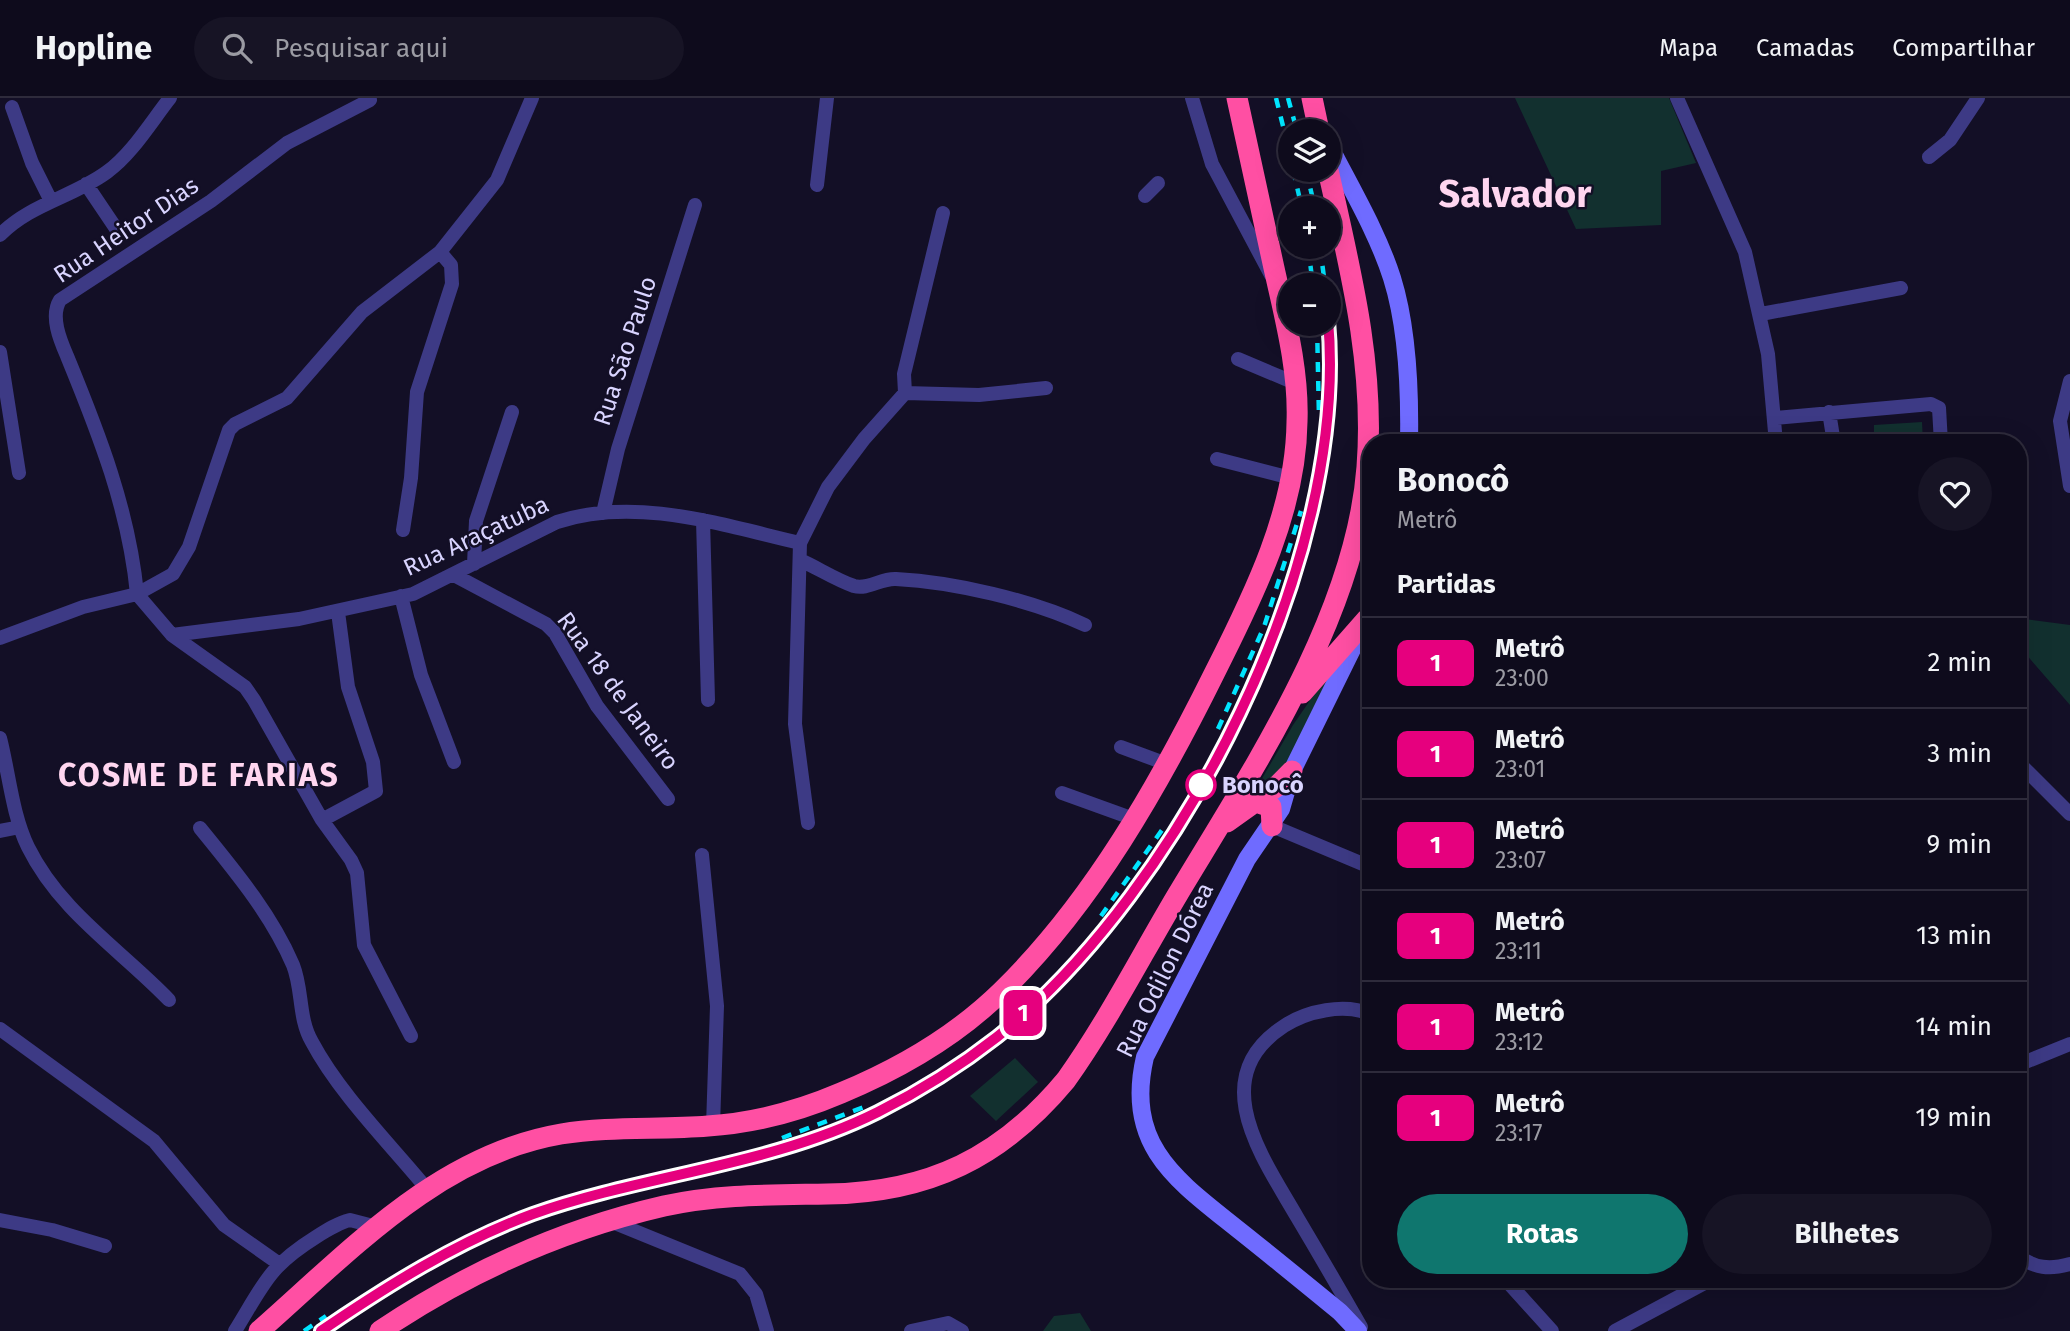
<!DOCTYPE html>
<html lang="pt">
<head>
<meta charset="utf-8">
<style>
  body { margin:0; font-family:"Fira Sans",sans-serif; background:#171425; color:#f1f3f6; height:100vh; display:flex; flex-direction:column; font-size:26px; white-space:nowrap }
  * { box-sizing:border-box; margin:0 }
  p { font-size:23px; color:#9b9ba3 }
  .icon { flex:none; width:38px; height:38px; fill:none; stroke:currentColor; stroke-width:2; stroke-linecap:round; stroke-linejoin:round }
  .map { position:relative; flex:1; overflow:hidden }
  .side { position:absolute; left:1362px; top:336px; width:665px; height:854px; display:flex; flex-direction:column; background:#0e0b1c; border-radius:28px; box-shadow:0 7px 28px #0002,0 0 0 2px #2e2b3b }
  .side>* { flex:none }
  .badge { padding:0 14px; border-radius:10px; font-size:24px; line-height:46px }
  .buttons { position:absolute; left:1278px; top:21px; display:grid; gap:14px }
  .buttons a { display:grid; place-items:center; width:63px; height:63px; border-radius:50%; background:#0e0b1c; box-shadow:0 7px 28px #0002,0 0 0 2px #2e2b3b; font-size:35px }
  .map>.badge { position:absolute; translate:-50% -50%; box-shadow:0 0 0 4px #fff }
  h2 { padding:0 35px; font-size:26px; line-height:63px }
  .round { display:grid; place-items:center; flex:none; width:74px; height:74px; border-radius:37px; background:#171425 }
  .head { display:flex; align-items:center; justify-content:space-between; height:119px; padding:0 35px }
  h1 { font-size:33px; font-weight:700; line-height:52px }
  .action { display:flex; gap:14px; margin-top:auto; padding:14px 35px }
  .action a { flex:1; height:80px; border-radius:42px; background:#0f766e; color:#fff; font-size:28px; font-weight:700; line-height:80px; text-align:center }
  .action a+a { background:#171425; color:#f1f3f6 }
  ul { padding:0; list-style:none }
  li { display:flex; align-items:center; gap:21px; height:91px; padding:0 35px; border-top:2px solid #2e2b3b }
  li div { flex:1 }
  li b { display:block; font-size:26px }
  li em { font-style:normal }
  li .badge { min-width:77px; font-weight:700; text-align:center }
  header { display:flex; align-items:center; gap:42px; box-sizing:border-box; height:98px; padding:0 35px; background:#0e0b1c; border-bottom:2px solid #2e2b3b }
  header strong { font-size:33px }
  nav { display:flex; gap:38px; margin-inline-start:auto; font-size:24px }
  .search { width:490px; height:63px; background:#171425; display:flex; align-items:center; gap:18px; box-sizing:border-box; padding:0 24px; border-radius:38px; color:#9b9ba3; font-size:26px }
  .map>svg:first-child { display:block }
</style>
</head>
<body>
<header>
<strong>Hopline</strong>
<div class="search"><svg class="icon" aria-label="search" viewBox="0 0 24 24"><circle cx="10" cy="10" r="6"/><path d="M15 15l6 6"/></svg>Pesquisar aqui</div>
<nav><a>Mapa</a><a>Camadas</a><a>Compartilhar</a></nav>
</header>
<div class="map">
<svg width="2070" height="1233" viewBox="0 0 2070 1233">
  <rect width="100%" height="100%" fill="#130f26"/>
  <path fill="#12302f" d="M1515,0h154l27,65 -35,8v54l-85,4z
    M1922,324l1,21h-49v-18z
    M2018,520l52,7v80l-52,-60z
    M1335,566l-56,114 -26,16 40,-69z
    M1015,960l23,24 -42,39 -26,-25z
    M1080,1215l11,18h-48l11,-15z"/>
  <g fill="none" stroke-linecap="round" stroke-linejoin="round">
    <path stroke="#3d3a85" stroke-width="14" d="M1192,0l20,66 59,111
      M1677,0l68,154 23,102 8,89
      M12,9l20,56 19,38
      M1929,59l21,-17 28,-42
      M86,86l31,46
      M817,87l10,-87
      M1145,98l13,-13
      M0,137c30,-31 73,-38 107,-63 25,-18 44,-50 63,-74
      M1761,216l140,-26
      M0,254l19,121
      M1238,261l57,24
      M2070,283l-10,40 10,65
      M905,295l-1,-19 39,-161
      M905,295l74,2 67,-7
      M1829,314l5,31
      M1775,320l156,-14 8,4 2,35
      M1217,361l74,19
      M603,415l15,-64 77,-244
      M703,422l5,180
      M403,432l8,-52 6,-86 35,-108 -1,-19 -11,-13
      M800,462c18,8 36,20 54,26 14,4 27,-8 42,-7 58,3 136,21 189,46
      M474,466l2,-43 36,-109
      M454,477l92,49 9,9 42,73 71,93
      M137,496c-8,-84 -38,-160 -70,-238 -7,-16 -17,-40 -7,-56l151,-99 76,-58 83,-43
      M137,496l35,41 73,52 9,13 68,120 29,40 6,13 7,72 47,91
      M401,498l20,79 33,87
      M172,537l127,-16 114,-25 144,-72c79,-26 165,3 243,21
      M0,540l83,-31 54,-13 36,-20 16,-27 40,-117 6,-6 52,-26 75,-86 78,-60 57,-72 35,-82
      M0,640c9,35 12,76 28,109 32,65 93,103 141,153
      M1121,649l46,17
      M2018,664l52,52
      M1062,695l72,26
      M322,722l54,-29 -3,-29 -25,-75 -10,-75
      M808,725l-13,-99 5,-181 28,-56 36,-48 41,-46
      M1272,728l98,41
      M200,730c35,43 71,86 93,137 10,25 5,53 19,77 27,51 78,102 115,147
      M0,733l20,-4
      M702,757l15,151 -4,120
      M0,931l154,112 70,84 54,38
      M2018,967l52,-21
      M0,1122l52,10 53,16
      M610,1123l130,53 16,20 11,37
      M2018,1158c17,12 31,14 52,8
      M1505,1181l47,52
      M1361,1229c-21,-37 -42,-73 -64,-110 -34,-59 -93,-139 -13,-191 23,-15 60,-23 86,-12
      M235,1233c29,-47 33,-64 81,-94 11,-7 22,-14 34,-17l27,7
      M911,1233l37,-8 14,8
      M1615,1233l97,-52"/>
    <path stroke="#6f6bff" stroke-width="18" d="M1328,45c22,44 49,88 64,135 16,51 18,112 17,165
      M1358,1233l-18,-19c-33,-27 -66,-54 -100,-81 -62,-50 -116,-84 -95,-174l102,-198 34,-50 11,-38 68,-138"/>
    <path stroke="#ff4fa3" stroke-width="21" d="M1312,0l7,33
      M1302,595l65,-74
      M1253,703l18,6 1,19
      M1227,724l49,-35 16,-16
      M259,1233c90,-79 179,-176 302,-197 49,-8 98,-4 147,-8 45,-3 91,-15 133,-33 58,-24 115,-57 161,-102 91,-89 157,-206 213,-319 39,-77 81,-162 82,-250 2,-52 -12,-104 -23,-154 -12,-57 -25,-113 -37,-170
      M380,1233c88,-59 180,-101 284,-125 55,-12 108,-11 163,-12 102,-1 175,-37 239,-114 42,-59 75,-124 112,-186 75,-125 178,-279 189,-427 8,-102 -17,-199 -39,-297"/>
    <path stroke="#00e5ff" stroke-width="4.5" stroke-dasharray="10 9" stroke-linecap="butt" d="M1276,0l14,56
      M1288,0l9,33
      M1293,72l9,38
      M1306,72l9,38
      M1308,149l5,38
      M1320,149l5,38
      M1317,226l2,94
      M1218,631l46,-102 37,-116
      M1101,818l61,-86
      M782,1040l82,-31
      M304,1233l22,-15
      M321,1233c66,-45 136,-89 212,-117 113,-40 236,-48 345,-102 42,-21 83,-46 119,-75 185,-147 353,-479 331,-717"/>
  </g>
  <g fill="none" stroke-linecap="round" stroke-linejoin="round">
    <g stroke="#fff" stroke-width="16">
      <path id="line" d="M321,1233c66,-45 136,-89 212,-117 113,-40 237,-48 345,-102 42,-21 82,-46 119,-75 185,-147 353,-479 331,-717"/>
    </g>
    <use href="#line" stroke="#e6007e" stroke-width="10"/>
  </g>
  <circle fill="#fff" stroke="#e6007e" stroke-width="3.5" cx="1201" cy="687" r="14"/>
  <g text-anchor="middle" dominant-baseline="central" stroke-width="5" stroke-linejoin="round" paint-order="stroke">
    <g font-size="24" fill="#d9d4ff" stroke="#130f26">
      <text transform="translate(126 132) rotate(-34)">Rua Heitor Dias</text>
      <text transform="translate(625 253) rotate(-72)">Rua São Paulo</text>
      <text transform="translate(476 438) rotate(-25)">Rua Araçatuba</text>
      <text transform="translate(618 593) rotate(54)">Rua 18 de Janeiro</text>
      <text transform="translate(1165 872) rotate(-64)">Rua Odilon Dórea</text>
    </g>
    <g font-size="24" font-weight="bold" fill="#d9d4ff" stroke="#130f26" text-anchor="start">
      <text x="1222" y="687">Bonocô</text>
    </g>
    <g font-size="32" font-weight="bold" letter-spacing="2" fill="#ffd6f0" stroke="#130f26">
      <text x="199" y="677">COSME DE FARIAS</text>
    </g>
    <g font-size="38" font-weight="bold" fill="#ffd6f0" stroke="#130f26">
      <text x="1515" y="96">Salvador</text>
    </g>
  </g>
</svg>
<div class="buttons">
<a><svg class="icon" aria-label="layers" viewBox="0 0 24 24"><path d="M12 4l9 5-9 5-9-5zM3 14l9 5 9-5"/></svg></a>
<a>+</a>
<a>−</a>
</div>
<b class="badge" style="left:1023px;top:915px;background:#e6007e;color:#fff">1</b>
<section class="side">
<div class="head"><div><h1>Bonocô</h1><p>Metrô</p></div><a class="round"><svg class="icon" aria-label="heart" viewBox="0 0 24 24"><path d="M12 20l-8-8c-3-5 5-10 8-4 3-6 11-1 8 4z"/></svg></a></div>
<h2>Partidas</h2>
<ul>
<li><span class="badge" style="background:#e6007e;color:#fff">1</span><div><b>Metrô</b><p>23:00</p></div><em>2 min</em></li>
<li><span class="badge" style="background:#e6007e;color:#fff">1</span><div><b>Metrô</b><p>23:01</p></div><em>3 min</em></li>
<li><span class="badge" style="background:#e6007e;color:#fff">1</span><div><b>Metrô</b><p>23:07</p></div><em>9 min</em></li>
<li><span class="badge" style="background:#e6007e;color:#fff">1</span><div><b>Metrô</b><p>23:11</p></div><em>13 min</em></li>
<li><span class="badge" style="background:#e6007e;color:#fff">1</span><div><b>Metrô</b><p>23:12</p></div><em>14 min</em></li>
<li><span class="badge" style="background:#e6007e;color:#fff">1</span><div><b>Metrô</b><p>23:17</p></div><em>19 min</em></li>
</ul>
<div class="action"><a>Rotas</a><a>Bilhetes</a></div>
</section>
</div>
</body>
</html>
